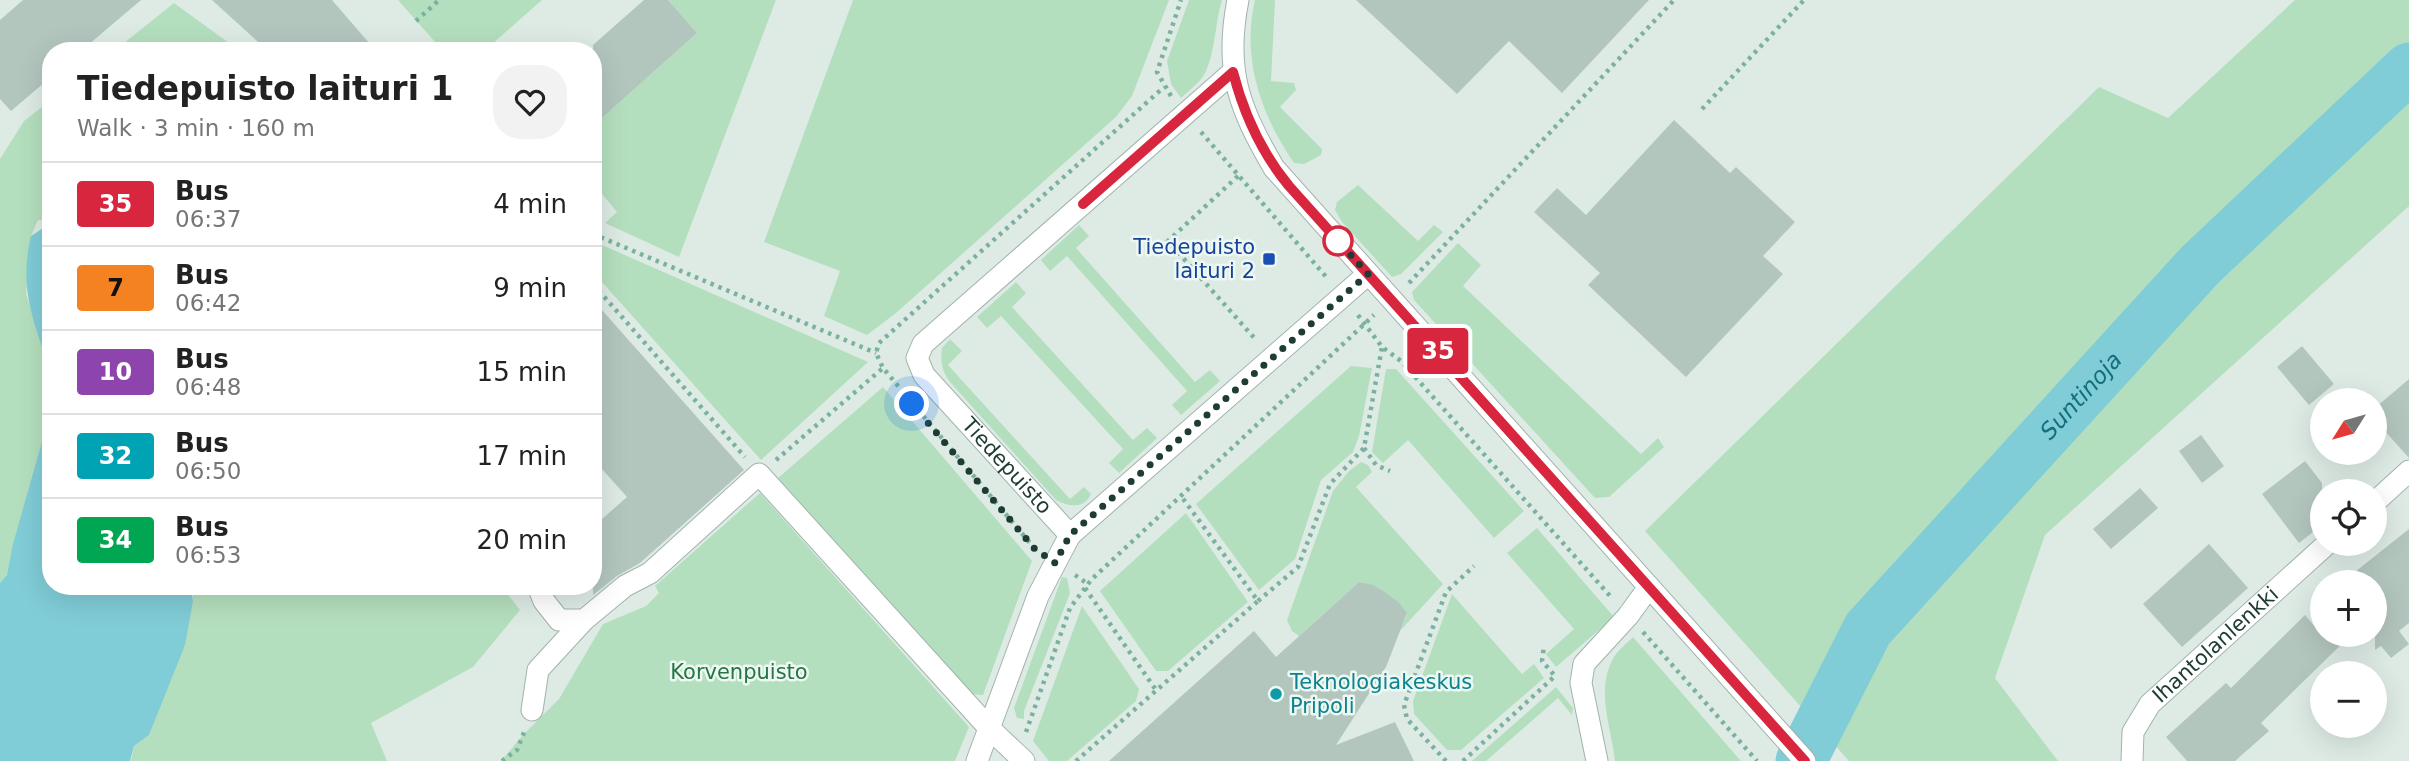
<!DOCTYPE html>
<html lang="en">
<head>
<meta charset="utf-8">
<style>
  body { margin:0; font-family:"DejaVu Sans",sans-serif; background:#f2f2f2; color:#222; height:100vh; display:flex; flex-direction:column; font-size:26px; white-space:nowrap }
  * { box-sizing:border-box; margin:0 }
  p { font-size:23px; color:#767676 }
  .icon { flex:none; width:38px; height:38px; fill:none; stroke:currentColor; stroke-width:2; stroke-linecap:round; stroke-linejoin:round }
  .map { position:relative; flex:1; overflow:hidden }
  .drawer { position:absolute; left:42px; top:42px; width:560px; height:553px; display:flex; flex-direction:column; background:#fff; border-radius:28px; box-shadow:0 7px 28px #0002 }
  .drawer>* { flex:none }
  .badge { padding:0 14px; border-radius:5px; font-size:24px; line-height:46px }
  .needle { width:46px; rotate:233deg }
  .buttons { position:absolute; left:2310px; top:388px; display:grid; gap:14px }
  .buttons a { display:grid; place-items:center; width:77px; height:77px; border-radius:50%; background:#fff; box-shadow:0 7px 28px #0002; font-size:35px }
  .you { position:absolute; width:35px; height:35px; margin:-18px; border:5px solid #fff; border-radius:50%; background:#1a73e8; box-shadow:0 0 0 10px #1a73e833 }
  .map>.badge { position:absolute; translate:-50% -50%; box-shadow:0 0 0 4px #fff }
  .round { display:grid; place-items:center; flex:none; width:74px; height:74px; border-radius:28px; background:#f2f2f2 }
  .head { display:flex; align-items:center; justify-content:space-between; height:119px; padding:0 35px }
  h1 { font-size:33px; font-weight:600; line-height:52px }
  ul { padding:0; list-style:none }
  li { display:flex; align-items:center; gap:21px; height:84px; padding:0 35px; border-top:2px solid #e0e0e0 }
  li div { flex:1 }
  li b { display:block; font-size:26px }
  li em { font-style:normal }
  li .badge { min-width:77px; font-weight:700; text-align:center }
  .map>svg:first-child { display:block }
</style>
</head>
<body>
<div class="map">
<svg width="2409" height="761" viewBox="0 0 2409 761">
  <rect width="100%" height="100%" fill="#deebe5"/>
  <path fill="#b4dfbe" d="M398,0h144l-58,51h-41z
    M668,0h108l-97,257 -74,-34 12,-11 -24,-29v-57l104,-93z
    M853,0h316l-37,96 -16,21 -220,196 -29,22 -43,-19 16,-45 -76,-29z
    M1189,0h33c-7,22 -7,60 -20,78 -5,7 -14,13 -21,20l-10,-14 -4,-23z
    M1255,0h20l-4,81 23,2 2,7 -16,17 42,42 -1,6 -17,9 -10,-1c-33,-48 -53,-105 -39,-163z
    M2295,0h114v206l-364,329 -50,143 63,83h-209l-204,-230 454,-444 69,31z
    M174,3l66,48h-126z
    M51,100v121l-13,-1 -7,16 -5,58 25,80v37l-44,164 -7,8v-424l24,-38z
    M1358,185l60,56 16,-16 9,7 -42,42 -9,3 -50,-55 -7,-12 2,-8z
    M1079,225l10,11 -13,12 119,134 15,-12 10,11 -39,34 -9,-10 15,-14 -120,-135 -17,15 -9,-11z
    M593,241l275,121 -107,98 -168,-188z
    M1458,243l23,22 -18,21 178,168 17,-16 6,9 -55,50 -14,1 -181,-198 -2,-8z
    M1016,282l10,11 -14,14 121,133 14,-12 10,10 -38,35 -10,-10 14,-14 -122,-133 -14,12 -10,-11z
    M950,339l12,12 -14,14 122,134 14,-12 7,7c-7,15 -22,13 -35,6l-106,-118c-8,-11 -10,-20 -8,-34z
    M1351,366l21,2 -13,68 -6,16 -32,28 -26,79 -36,31 -63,-86z
    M1386,369h10l128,142 -30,27 -86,-98 -25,23 -11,-11z
    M883,387l149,174 -49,134 -12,-1 -193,-216z
    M1361,462l7,3 4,7 -16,15 87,97 -43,47 7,-17c-13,-18 -28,-27 -48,-32l-60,54 -7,-5 -5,-11 46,-129 16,-20z
    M760,493l209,234 -14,34h-454l22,-26 36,-36 44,-75 43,-18 13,-13 -4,-7z
    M1186,513l62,89 -80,69h-12l-56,-80z
    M1537,528l77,89 -58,50 -10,-13 28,-25 -67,-76z
    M1062,577l5,1 3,15 -46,118v8l-7,-1 -3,-10z
    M193,586h308l19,24 -47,57 -102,56 16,38h-256l3,-15 15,-11 44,-134z
    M1452,594l70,80 12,-10 10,14 -83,72h-14l-33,-36 -1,-13z
    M1082,606l57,83 -3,12 -69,60h-18l-16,-20z
    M1633,637l108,124h-126c-4,-34 -20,-72 -1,-104 4,-7 13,-14 19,-20z
    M1556,687l17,21 -1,7 -14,-17 -72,63h-14z"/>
  <path fill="#80ccd7" d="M51,223v151c-16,-51 -33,-83 -20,-138z
    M51,410v176h140l2,15 -8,44 -36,90 -15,11 -4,15h-130v-178l7,-8 6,-31z"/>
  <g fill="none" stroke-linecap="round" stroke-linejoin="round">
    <path stroke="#80ccd7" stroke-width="51" id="s1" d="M1801,761l67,-132 332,-364 209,-197"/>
  </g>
  <path fill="#b3c6be" d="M23,0h118l-60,51h-30v26l-40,34 -11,-12v-79z
    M212,0h120l44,51h-108z
    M644,0h24l29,33 -104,93v-81z
    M1356,0h293l-87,93 -53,-52 -52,53z
    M1674,120l56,53 6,-6 59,55 -32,34 20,18 -97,103 -98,-92 12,-12 -66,-61 23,-24 29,27z
    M593,300l151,170 -104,93 -23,13 -24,19v-68l34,-30 -34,-38z
    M2302,346l32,38 -25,21 -32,-38z
    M2409,379v79l-34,-38v-12z
    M2201,435l23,31 -22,17 -23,-32z
    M2305,461l17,22v42l-23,18 -37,-49z
    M2140,488l18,20 -47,41 -18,-20z
    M2409,529v94l-10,8 10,13 -18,14 -10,-12 -6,4v-67h-34z
    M2209,544l39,44 -66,59 -39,-43z
    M1359,582l14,3 12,7 14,11 8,10 -21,54 -50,78 59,-23 19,39h-305l145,-130 22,26z
    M2305,615l17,20h29l-90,88 8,8 -34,30h-48l-21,-24 60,-54 5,5z"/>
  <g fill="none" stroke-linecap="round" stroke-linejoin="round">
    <g stroke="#a1b3ac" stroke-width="23">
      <g id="minor">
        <path d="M1238,0c-14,70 1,108 36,168l531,593"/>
        <path id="s2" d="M1233,72l-310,272 -6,14 7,17 146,160 298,-261"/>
        <path d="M2375,502l34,-31"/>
        <path d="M538,586l6,15 15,19h25l41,-34 25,-13 109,-99 230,254 35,33"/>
        <path d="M532,710l6,-40 46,-50"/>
        <path d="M977,761l61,-165 32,-61"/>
        <path d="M1597,761l-16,-78 3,-19 44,-48 21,-29"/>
        <path id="s3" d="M2132,761l1,-29 17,-28 177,-160"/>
      </g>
    </g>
    <path stroke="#7bb29f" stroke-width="4.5" stroke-dasharray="3.5 5" stroke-linecap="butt" d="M416,21l23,-21
      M1171,96l-14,-24 24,-72
      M1702,109l102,-109
      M1201,132l127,147
      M1238,176l-70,65 89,100
      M593,234l283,119
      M1409,283l265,-283
      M593,284l152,173
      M1358,315l24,32 19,14 210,236
      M1364,448l12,17 14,6
      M776,460l107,-92
      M1035,549l-152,-181 -7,-15 3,-10 285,-256
      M1075,575l13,9
      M1085,588l71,102
      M1258,601l40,-34 32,-83 34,-36 18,-101
      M1643,632l114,129
      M1026,732l44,-124 21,-28 283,-265
      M502,761l15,-11 8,-20
      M1076,761l182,-160 -77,-105
      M1446,761l-39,-42 -3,-14 42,-113 28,-26
      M1463,761l92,-85 -13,-15 2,-15"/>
    <use href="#minor" stroke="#fff" stroke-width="21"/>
  </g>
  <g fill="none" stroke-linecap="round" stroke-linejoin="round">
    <g stroke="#fff" stroke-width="16">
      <path id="line" d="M1083,204l150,-132c11,43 28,80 56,114l516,575"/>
    </g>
    <use href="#line" stroke="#d7263d" stroke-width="10"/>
    <path stroke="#1e3c33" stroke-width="7" stroke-dasharray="0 12.6" d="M912,404l122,144 21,15 15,-28 298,-261 -30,-33"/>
  </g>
  <circle fill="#fff" stroke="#d7263d" stroke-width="3.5" cx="1338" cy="241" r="14"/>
  <rect fill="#1a4fb4" stroke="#eef8f3" stroke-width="2.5" x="1262" y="252" width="14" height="14" rx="3.5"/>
  <circle fill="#0f9aa8" stroke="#eef8f3" stroke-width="2.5" cx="1276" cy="694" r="7"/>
  <g text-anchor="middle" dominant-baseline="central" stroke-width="5" stroke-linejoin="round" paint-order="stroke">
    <g font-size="21" fill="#164399" stroke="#eef8f3" text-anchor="end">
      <text x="1255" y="247">Tiedepuisto<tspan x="1255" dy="24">laituri 2</tspan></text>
    </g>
    <g font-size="21" fill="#1e3c33" stroke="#eef8f3">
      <text stroke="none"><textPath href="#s2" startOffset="569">Tiedepuisto</textPath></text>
      <text stroke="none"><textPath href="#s3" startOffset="150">Ihantolanlenkki</textPath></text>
    </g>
    <g font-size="21" fill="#247742" stroke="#eef8f3">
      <text x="739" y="672">Korvenpuisto</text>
    </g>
    <g font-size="21" fill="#0d838f" stroke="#eef8f3" text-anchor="start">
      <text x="1290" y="682">Teknologiakeskus<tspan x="1290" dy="24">Pripoli</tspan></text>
    </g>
    <g font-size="23" font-style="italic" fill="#136f7d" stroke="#eef8f3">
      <text stroke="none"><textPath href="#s1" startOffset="464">Suntinoja</textPath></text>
    </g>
  </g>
</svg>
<div class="buttons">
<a><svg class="needle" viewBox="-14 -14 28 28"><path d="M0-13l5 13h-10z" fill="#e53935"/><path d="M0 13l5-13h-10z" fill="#767676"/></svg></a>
<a><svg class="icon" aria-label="locate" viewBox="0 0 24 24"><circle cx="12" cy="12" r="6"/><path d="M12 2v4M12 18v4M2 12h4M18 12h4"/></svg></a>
<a>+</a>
<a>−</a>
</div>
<div class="you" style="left:912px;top:404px"></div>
<b class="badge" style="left:1438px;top:351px;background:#d7263d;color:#fff">35</b>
<section class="drawer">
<div class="head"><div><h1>Tiedepuisto laituri 1</h1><p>Walk · 3 min · 160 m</p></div><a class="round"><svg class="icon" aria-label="heart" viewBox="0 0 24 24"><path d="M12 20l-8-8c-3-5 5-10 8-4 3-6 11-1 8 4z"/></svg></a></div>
<ul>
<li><span class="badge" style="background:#d7263d;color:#fff">35</span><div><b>Bus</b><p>06:37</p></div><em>4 min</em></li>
<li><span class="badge" style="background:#f58220;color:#111">7</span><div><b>Bus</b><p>06:42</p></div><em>9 min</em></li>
<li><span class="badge" style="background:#8e44ad;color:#fff">10</span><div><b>Bus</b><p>06:48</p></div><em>15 min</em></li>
<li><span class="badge" style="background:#00a3b4;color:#fff">32</span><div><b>Bus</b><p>06:50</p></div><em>17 min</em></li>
<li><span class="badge" style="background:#00a651;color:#fff">34</span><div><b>Bus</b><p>06:53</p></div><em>20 min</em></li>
</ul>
</section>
</div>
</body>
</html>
